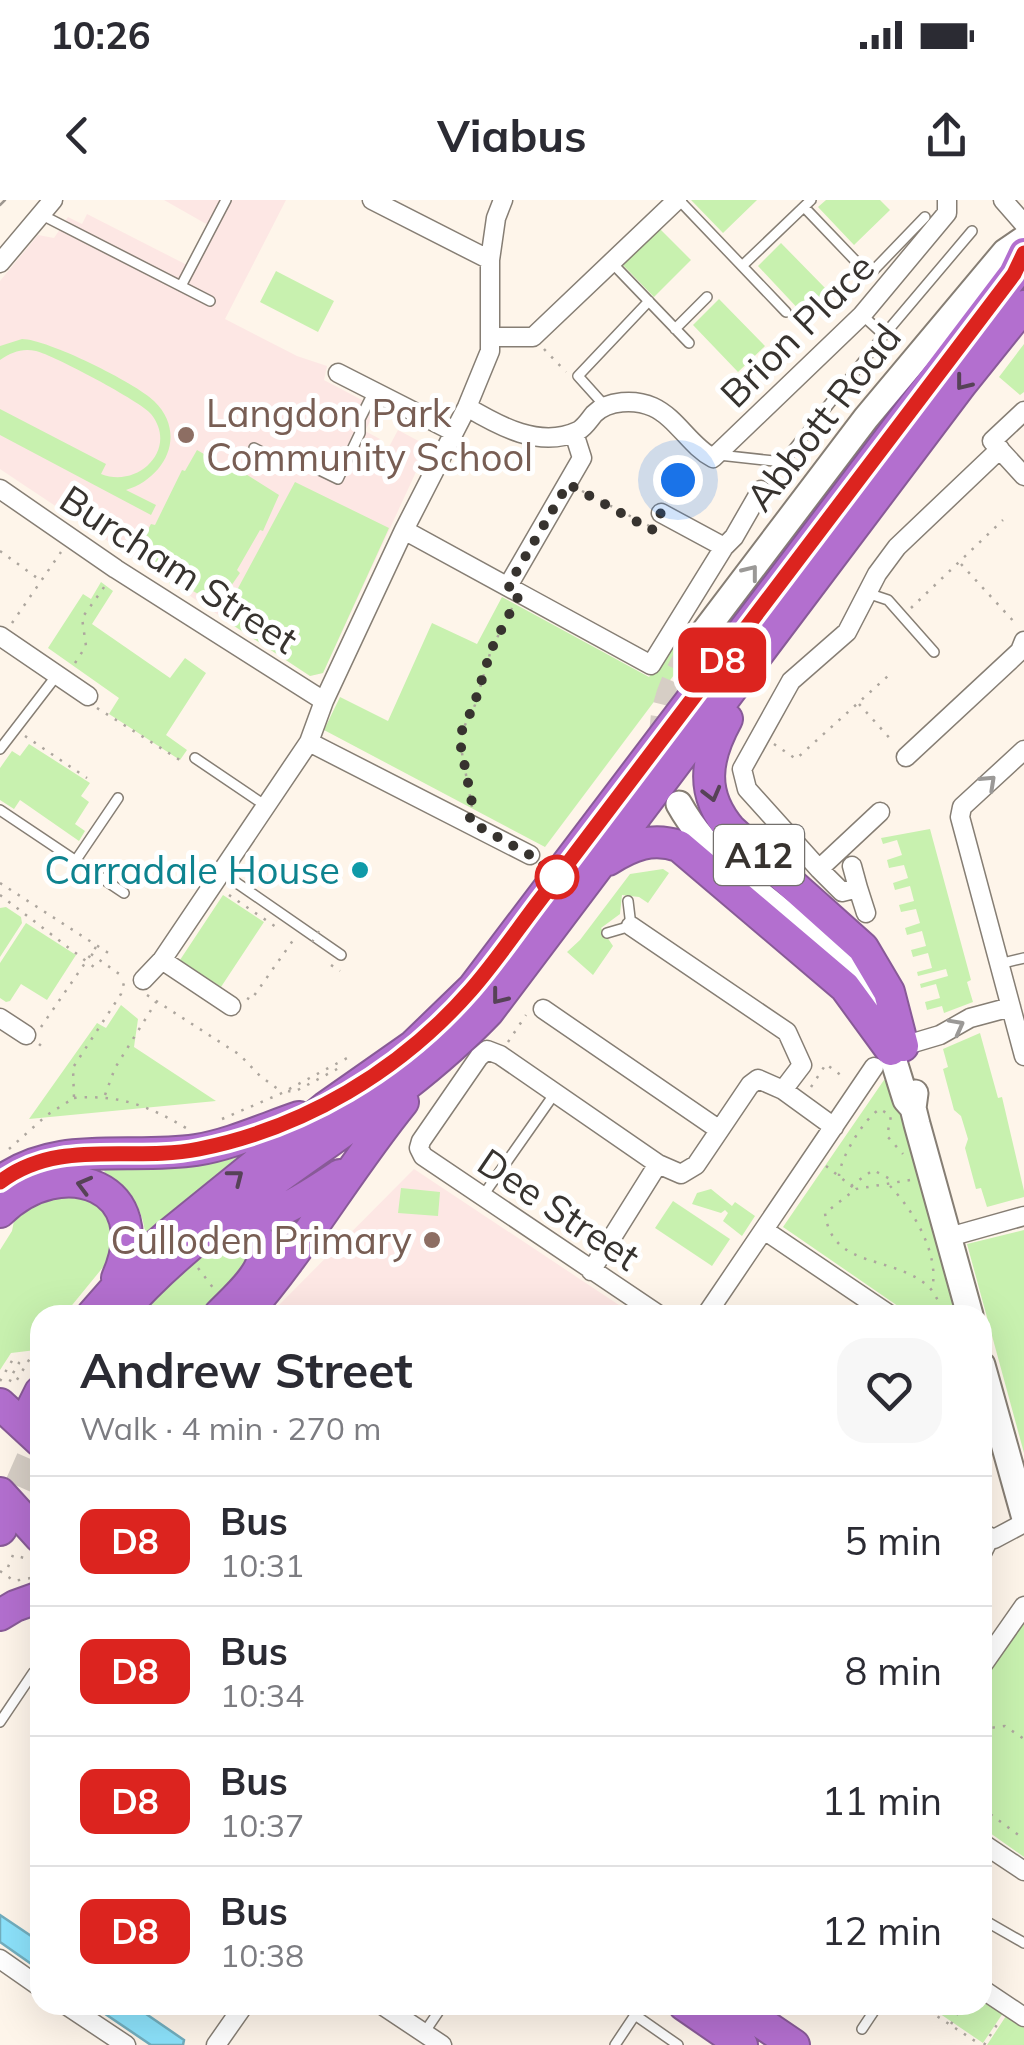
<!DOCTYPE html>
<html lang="en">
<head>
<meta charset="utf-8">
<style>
  body { margin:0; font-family:Mulish,sans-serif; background:#f7f7f7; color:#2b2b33; height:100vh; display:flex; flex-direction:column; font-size:38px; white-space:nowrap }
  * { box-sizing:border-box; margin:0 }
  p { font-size:32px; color:#7c7c81 }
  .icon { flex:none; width:55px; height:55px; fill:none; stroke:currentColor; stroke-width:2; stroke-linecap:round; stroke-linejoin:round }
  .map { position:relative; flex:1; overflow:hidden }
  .panel { position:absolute; left:30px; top:1105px; width:962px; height:710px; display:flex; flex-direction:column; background:#fff; border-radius:30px; box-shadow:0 10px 40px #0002 }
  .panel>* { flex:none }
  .badge { padding:0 20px; border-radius:15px; font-size:35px; line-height:65px }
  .you { position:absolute; width:50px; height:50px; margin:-25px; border:8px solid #fff; border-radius:50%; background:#1a73e8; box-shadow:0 0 0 15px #1a73e833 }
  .map>.badge { position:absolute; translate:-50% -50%; box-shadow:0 0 0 5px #fff }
  .round { display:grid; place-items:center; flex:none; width:105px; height:105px; border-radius:30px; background:#f7f7f7 }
  .summary { display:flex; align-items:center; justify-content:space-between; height:170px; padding:0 50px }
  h1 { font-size:48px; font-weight:700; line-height:75px }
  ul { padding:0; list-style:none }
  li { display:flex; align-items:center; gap:30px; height:130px; padding:0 50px; border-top:2px solid #e1e1e2 }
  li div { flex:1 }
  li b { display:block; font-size:38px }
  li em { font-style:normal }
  li .badge { min-width:110px; font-weight:700; text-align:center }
  .status { display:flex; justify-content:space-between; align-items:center; height:70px; padding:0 50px; background:#fff; direction:ltr }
  .status svg { height:28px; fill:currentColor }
  header { display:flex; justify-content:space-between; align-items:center; height:130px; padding:0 50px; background:#fff; font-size:45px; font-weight:700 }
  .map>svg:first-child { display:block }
</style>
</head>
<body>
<div class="status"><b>10:26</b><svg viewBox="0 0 49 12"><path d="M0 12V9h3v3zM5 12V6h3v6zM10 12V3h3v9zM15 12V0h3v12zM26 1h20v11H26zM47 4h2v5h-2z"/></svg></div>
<header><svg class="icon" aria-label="back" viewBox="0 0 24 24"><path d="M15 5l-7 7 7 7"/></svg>Viabus<svg class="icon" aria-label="share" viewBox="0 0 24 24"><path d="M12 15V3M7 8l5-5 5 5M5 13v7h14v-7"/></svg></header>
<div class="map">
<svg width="1024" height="1845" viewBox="0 0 1024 1845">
  <rect width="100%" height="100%" fill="#fef5ea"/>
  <path fill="#fde7e4" d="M164,0h122l-61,119 72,37 30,10 -3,14 53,28 -12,23 15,8 -7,16 9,5 16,-30 30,16 -105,227 -13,3 -310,-207v-188l38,-46 16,3 14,-21 14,7 5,-10 100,51 21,-40z
    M414,969l214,142 -3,4h-356z"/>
  <path fill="#c8f1af" d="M691,0h66l-34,33z
    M826,0h54l10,10 -36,35 -36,-38z
    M657,26l34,34 -37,37 -34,-35z
    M781,43l47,48 -25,23 -45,-48z
    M276,71l58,30 -16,31 -58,-30z
    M719,99l46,47 -27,26 -45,-47z
    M22,139c25,0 114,44 132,62 34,33 11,77 -28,89l30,15 -5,10 -151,-80v-26l106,55 -5,10c37,15 78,-25 50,-60 -9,-12 -98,-59 -115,-63 -14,-3 -24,1 -36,9v-14z
    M1024,144v48l-4,3 -21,-18z
    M197,250l33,19 3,-3 46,29 -16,36 -3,-1 -23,40 3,3 -22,32 -34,-19 -3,4 -12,-7 2,-4 -35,-19 13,-23 -4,-2 6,-11 4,1 27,-55 3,1z
    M295,282l94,46 -66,145 -13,3 -88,-58z
    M101,382l12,9 -21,33 78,54 15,-20 21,15 -40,62 21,15 -7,10 -71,-46 10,-16 -71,-50 35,-54 8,5z
    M502,397l147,80 24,-33 4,27 -132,176 -221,-117 16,-33 48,24 44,-98 45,21z
    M29,544l61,39 -9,13 8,6 -14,22 10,7 -6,10 -59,-41 -6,9 -14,-9v-32l12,-17 8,5z
    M930,629l41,151 -4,2 6,20 -29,11 -2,-7 -15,4 -2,-8 15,-4 -4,-14 -15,4 -1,-4 28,-8 -2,-7 -28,7 -1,-4 15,-4 -4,-15 -15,4 -2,-7 15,-4 -4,-15 -15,4 -2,-7 15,-5 -4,-14 -15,3 -2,-7 15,-4 -4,-15 -15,4 -2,-7 15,-5 -4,-13 -15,3 -2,-8 15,-5 -5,-15 -14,4 -2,-6z
    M663,669l6,4 -21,30 -9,-6 -17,-2 -2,19 -19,14 12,18 -20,29 -26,-23 13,-12 50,-66z
    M223,695l41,27 -43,65 -41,-27z
    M6,707l15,10 1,6 -22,34v-49z
    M26,723l50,32 -29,45 -26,-16 -11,17 -4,1 -6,-4v-35z
    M121,805l17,14 -4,28 82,54 -187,18 68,-96 9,5z
    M980,833l18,65 4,-1 22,94v6l-37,10 -6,-19 -5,1 -11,-41 3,-9 -7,-23 -7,-6 -11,-41 5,-2 -5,-18z
    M884,880l7,1 65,234h-45l-128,-88z
    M238,950l5,6 -91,77 -7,-2c-4,-26 -17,-45 -40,-57l-1,-5 39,-2z
    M401,988l39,4 -2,24 -40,-3z
    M69,989l45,23 -1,43 -49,60h-24v30l-4,5 -25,3 -11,17v-120l12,-19 4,-20z
    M711,989l21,17 3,-4 20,14 -13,20 -19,-15 5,-8 -3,-3 -4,3 -29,-9 5,-11z
    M673,1001l57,38 -18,27 -57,-38z
    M1024,1030v223l-57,-209z
    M232,1046l12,6 3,14 -34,40 -17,9h-63c27,-25 59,-67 99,-69z
    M1024,1419v238l-41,-29v-149z
    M983,1800l20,13 -20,30 -56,-38h55z
    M1006,1816l18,12v17h-37z"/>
  <path fill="#8ce2fb" stroke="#72aebe" stroke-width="2.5" d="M0,1715l40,27v28l-40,-28z
    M92,1805h41l51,35 -1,5h-32z"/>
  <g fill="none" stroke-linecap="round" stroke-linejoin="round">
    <path stroke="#d6cec5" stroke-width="25" stroke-dasharray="25 12" stroke-linecap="butt" d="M662,542c-2,-34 11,-64 29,-93"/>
    <path stroke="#d6cec5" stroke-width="30" stroke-dasharray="30 15" stroke-linecap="butt" d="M1,1328l39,-89"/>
    <g stroke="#867e74" stroke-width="12">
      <path id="lane" d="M679,0l107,112
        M804,7l65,68 56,-58
        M40,14l170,87
        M612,63l77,80
        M742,66l69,-66
        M181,86l45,-86
        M675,129l32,-32
        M884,135l88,-104
        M605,206l-27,-30 71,-75
        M254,248l31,16 20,-1 33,16 22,-46v-14l14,-28
        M719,255l55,6 14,-5 96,-121 -22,-20
        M867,393l21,7 46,52
        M0,549l57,-74
        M195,558l71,48
        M0,610l124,83
        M76,660l42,-62
        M221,672l120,83
        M607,733l24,-7 -3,-25
        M999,764l25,-6
        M482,997l73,-104
        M982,1363l12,-24
        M0,1522l33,-49 7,-5
        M982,1719l42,24
        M862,1829l16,-24
        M424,1833l19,-28
        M615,1845l20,-30 43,30"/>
    </g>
    <g stroke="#867e74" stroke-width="21">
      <path id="street" d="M372,0l118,60
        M1003,0l21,24
        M0,63l53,-63
        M490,137h43l144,-137
        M338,173l116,59
        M467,207c32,19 73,42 111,24 7,-4 11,-11 16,-17 14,-14 41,-15 59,-7 24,11 37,39 60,51l149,-143 85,-102v-13
        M1024,211l-32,30 32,35
        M0,289l116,80 208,132
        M404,330l247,135 73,-118 -63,-34
        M724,347l10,-10 27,-47
        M508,386l74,-128 -8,-25
        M0,436l88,60
        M309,542l221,113
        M1024,550l-62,57 -2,10 64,239
        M906,557l114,-106 4,-10
        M880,612l-61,57 -72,-80 -5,-20 49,-88 56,-49 30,-58 20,-27 103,-98
        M852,666l6,22
        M819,669l23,23 16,-4 8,25
        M631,726l156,106 15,33 -19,25
        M162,760l69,46
        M143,780l19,-20 147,-218 15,-41 80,-171 63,-123 23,-56v-91l6,-42 7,-18
        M543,809l175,120
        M0,818l26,17
        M903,846l37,-11 30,-17 41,-11
        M764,1030l126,85
        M949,1037l75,-21
        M591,1071l67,-107
        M659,1115l-236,-159 -4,-8 2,-7 58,-84 8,-7 13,5 158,109 23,10 15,-9 54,-80 8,-6 25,11 51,37
        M706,1115l168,-248
        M982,1333l12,6 30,-16
        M982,1466l42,-60
        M982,1643l42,28
        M0,1759l40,28
        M982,1789l42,28
        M66,1805l60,40
        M382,1805l60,40
        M216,1845l28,-40"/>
    </g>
    <g stroke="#867e74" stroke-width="29">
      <path id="secondary" d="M691,449l175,-231 139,-166 19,-13
        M679,604c36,65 112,113 170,159 30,39 42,91 57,137l7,8
        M915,893l-2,15 4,16 53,191
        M982,1165l42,150"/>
    </g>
    <g stroke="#885a97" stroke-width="34">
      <path id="highway" d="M727,519c-22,40 -27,75 4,111l132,118 26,44 14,54
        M608,660c24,-15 44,-23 71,-14l166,141 46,63
        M0,982c56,-43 130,-22 196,-32 34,-5 70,-22 103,-33
        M0,1012c62,-61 158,-26 117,66
        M224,1023c48,-2 77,-22 116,-48
        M92,1115l49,-56 26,-23 159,-129 87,-61 60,-58 541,-714 10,-21
        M119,1115c105,-121 259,-188 369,-303l474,-629 62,-77
        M219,1115c24,-25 72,-62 23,-90
        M245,1115c58,-66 102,-144 158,-213
        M0,1204l40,37
        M33,1206l7,-14
        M0,1293l40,44
        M0,1330l1,-1
        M0,1415l15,-9 25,-9
        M684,1805l58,40
        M735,1805l59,40"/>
    </g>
    <path stroke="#ada69e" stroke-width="2.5" stroke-dasharray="2.5 8" stroke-linecap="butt" d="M544,149l22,23
      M582,291l71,37
      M669,299l19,-37
      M0,351l40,29
      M961,364l55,60
      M911,408l92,-88
      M12,423l49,-71
      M75,463l11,-17 -4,-28 25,-35
      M859,504l35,39
      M97,508l86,54
      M25,536l62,42
      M774,544l22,15 93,-84
      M472,607l-13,-70 16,-32 16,-55 21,-42
      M0,683l110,71
      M0,695l99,76
      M229,695l47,32
      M91,754l34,24
      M331,765l9,6
      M147,795l93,60 20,21 22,16
      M247,798l4,2 43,-61 2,1
      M41,827l55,-80
      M508,842l18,-27
      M39,844l7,6
      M74,866l47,-72 4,-15
      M811,887l15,-23 20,15
      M288,891l6,1 45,-24
      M105,895l10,-27 41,-66
      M74,898c44,-4 75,8 112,30
      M222,919l58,-25 67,-36 2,2
      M9,949l38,-34 27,-17 -1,-30
      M826,966l29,23
      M839,976c1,-18 26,-59 41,-67l11,7 -4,20 16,18
      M910,980l-54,9 -31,24c7,57 68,41 104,74 7,7 11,19 16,28
      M851,986l22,-16 21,11
      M890,986c23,24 50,68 42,103
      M198,1068l16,21
      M0,1181l13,-22 6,4 -10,17 6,3 17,-28 3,3
      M8,1367l5,-12 19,5
      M982,1529l23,-3 19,13
      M982,1608l42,31
      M920,1805l61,40
      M951,1824l12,-19
      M984,1845l16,-25"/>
    <use href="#lane" stroke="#fff" stroke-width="9"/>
    <use href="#street" stroke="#fff" stroke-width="18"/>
    <use href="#secondary" stroke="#fff" stroke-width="25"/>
    <use href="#highway" stroke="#b36fcf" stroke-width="30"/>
    <path stroke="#9d968f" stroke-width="2.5" d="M0,5l5,-5"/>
    <path stroke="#ada69e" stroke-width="2.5" stroke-dasharray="2.5 8" stroke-linecap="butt" d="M312,742l9,-14
      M0,1371l14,10 22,-4"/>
  </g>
  <defs><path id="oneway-chevron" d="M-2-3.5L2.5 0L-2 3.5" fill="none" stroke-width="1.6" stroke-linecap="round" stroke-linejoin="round" transform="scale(2.5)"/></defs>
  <g stroke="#564257">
    <use href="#oneway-chevron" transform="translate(963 183) rotate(128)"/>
    <use href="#oneway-chevron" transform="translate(712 594) rotate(75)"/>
    <use href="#oneway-chevron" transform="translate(499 797) rotate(128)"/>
    <use href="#oneway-chevron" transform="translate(236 977) rotate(-38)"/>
    <use href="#oneway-chevron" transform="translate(84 985) rotate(-165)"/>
  </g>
  <g stroke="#9b9997">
    <use href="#oneway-chevron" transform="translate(751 372) rotate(-52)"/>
    <use href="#oneway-chevron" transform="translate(989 582) rotate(-43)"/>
    <use href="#oneway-chevron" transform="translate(957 826) rotate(-28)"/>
  </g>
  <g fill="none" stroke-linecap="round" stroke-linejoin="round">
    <g stroke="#fff" stroke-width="22">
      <path id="line" d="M0,982c59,-45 131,-19 199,-33 105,-21 201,-78 272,-159 28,-32 52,-69 79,-103l464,-613 10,-21"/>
    </g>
    <use href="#line" stroke="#dc241f" stroke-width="15"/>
    <path stroke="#37332f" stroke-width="10" stroke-dasharray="0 18" d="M557,677l-27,-22 -61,-34 4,-13 -14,-71 15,-32 17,-55 29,-57 -12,-7 60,-102 84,46 26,-50"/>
  </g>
  <g fill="#8d6e63" stroke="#fff" stroke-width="4">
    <circle cx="186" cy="235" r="10"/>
    <circle cx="432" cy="1040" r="10"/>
  </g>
  <circle fill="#0f9aa8" stroke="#fff" stroke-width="4" cx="360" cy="670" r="10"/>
  <circle fill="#fff" stroke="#dc241f" stroke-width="5" cx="557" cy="677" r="20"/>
  <g text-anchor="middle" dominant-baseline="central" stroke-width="10" stroke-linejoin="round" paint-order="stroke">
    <rect fill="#fff" stroke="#73706d" stroke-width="2.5" x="714" y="625" width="90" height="60" rx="8"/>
    <g font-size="35" font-weight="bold" fill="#37332f">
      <text x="759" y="655">A12</text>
    </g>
    <g font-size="38" fill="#37332f" stroke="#fff">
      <text transform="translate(797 130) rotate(-45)">Brion Place</text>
      <text transform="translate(823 217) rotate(-52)">Abbott Road</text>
      <text transform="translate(179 369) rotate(33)">Burcham Street</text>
      <text transform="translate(559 1009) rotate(34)">Dee Street</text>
    </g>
    <g font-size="38" fill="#785e54" stroke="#fff" text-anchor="start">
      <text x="206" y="213">Langdon Park<tspan x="206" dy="44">Community School</tspan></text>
      <text x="412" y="1040" text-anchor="end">Culloden Primary</text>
    </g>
    <g font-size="38" fill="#0d838f" stroke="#fff" text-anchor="end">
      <text x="340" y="670">Carradale House</text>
    </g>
  </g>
</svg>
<div class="you" style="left:678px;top:280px"></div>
<b class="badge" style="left:722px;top:460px;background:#dc241f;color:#fff">D8</b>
<section class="panel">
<div class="summary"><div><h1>Andrew Street</h1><p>Walk · 4 min · 270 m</p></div><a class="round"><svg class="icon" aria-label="heart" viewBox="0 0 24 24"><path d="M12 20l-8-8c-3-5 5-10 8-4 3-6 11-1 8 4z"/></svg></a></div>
<ul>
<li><span class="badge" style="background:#dc241f;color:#fff">D8</span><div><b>Bus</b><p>10:31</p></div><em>5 min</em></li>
<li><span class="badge" style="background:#dc241f;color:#fff">D8</span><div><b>Bus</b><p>10:34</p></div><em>8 min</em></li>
<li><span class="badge" style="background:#dc241f;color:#fff">D8</span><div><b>Bus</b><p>10:37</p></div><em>11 min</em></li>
<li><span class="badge" style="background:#dc241f;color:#fff">D8</span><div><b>Bus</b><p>10:38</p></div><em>12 min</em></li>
</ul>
</section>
</div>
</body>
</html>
